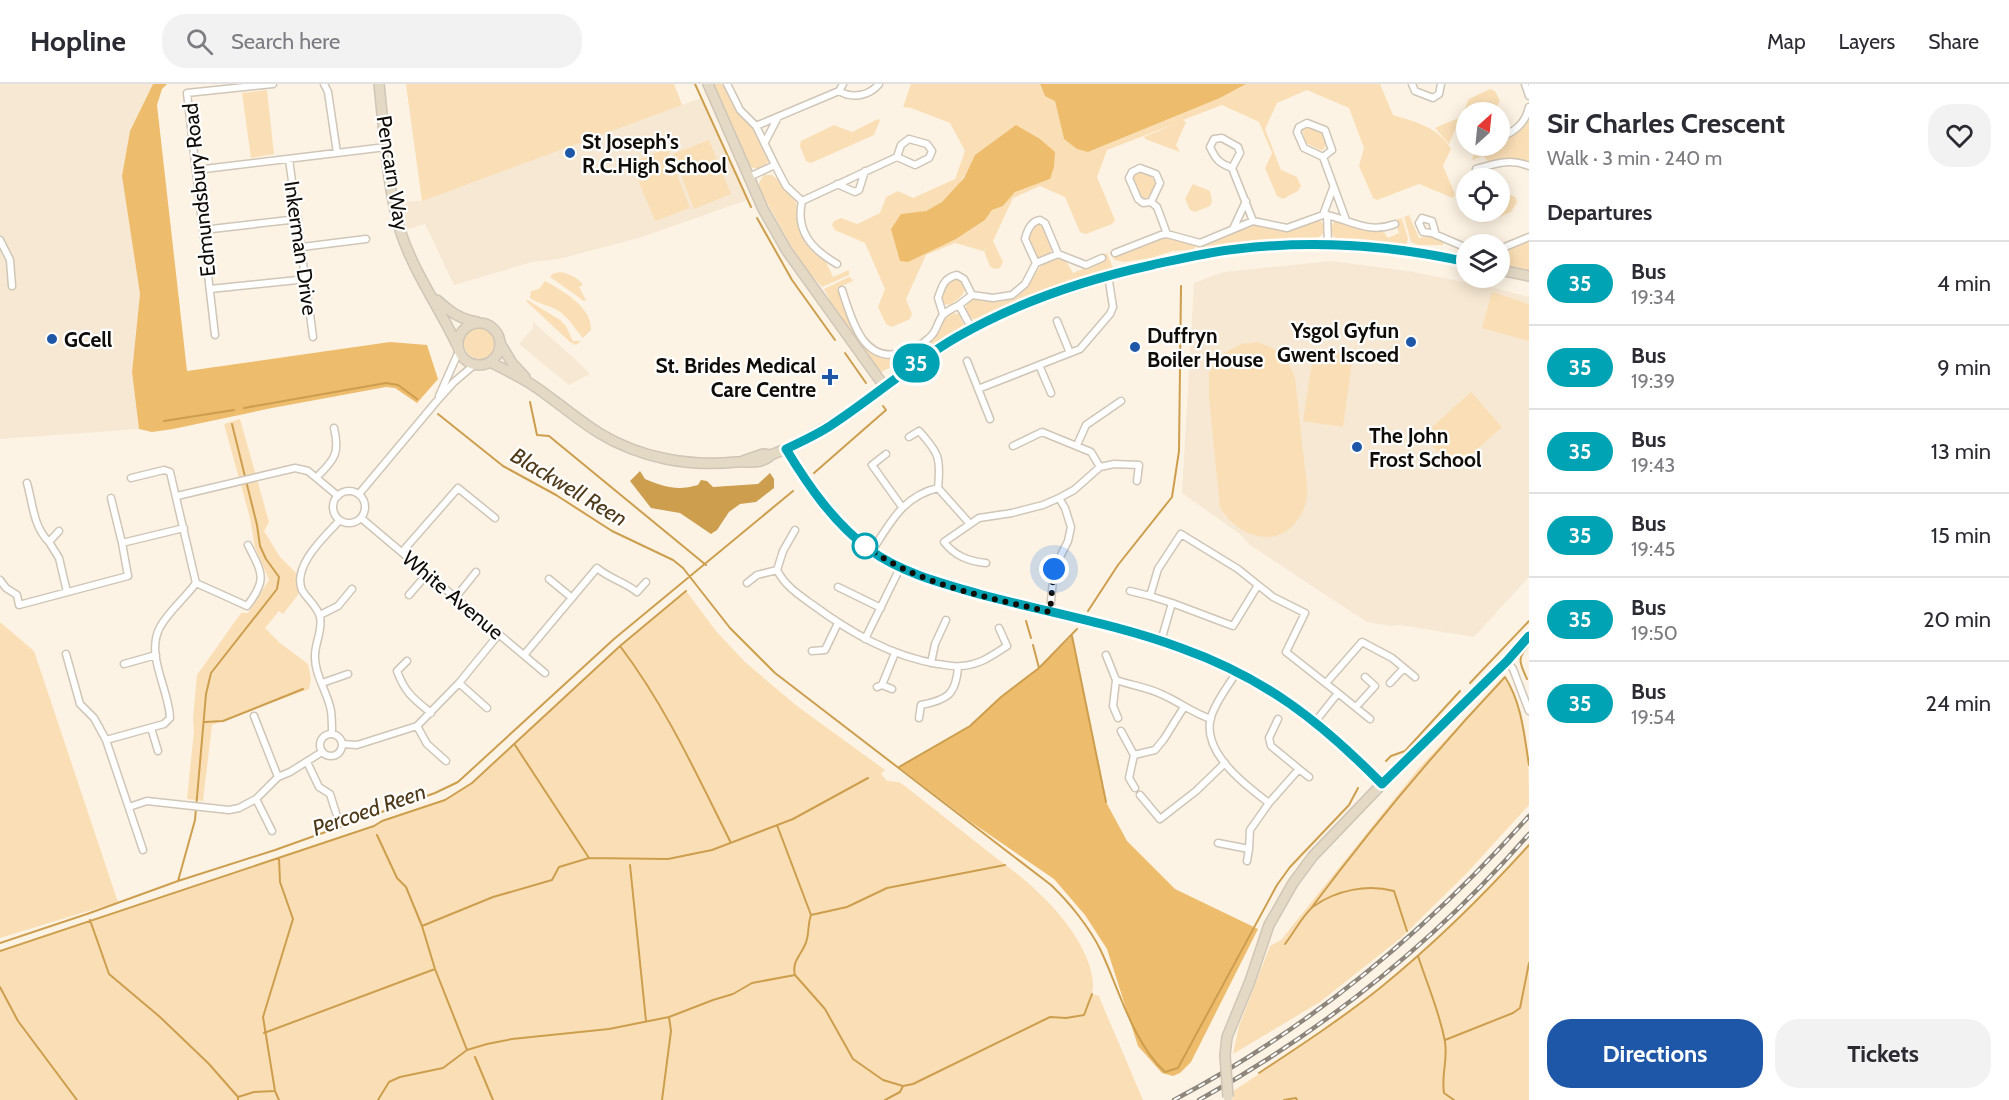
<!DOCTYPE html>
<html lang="en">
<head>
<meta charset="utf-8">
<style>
  body { margin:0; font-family:Cabin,sans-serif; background:#f2f2f3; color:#2b2b33; height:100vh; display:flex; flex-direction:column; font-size:22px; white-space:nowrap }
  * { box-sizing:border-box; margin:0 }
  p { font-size:20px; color:#7c7c81 }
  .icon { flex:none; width:33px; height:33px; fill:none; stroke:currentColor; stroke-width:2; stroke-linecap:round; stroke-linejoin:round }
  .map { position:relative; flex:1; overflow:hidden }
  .side { display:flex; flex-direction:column; background:#fff; width:480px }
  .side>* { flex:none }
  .badge { padding:0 12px; border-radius:20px; font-size:21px; line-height:39px }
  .needle { width:39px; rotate:27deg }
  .tools { position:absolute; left:1456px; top:18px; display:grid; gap:12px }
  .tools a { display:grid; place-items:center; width:54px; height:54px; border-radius:50%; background:#fff; box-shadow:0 3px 15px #0003; font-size:30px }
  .you { position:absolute; width:30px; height:30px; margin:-15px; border:4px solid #fff; border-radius:50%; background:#1a73e8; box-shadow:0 0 0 9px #1a73e833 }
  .map>.badge { position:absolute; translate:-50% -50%; box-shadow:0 0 0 3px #fff }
  h2 { padding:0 18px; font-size:22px; line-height:54px }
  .round { display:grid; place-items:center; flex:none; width:63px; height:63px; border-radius:24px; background:#f2f2f3 }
  .summary { display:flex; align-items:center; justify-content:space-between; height:102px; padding:0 18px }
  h1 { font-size:28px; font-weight:800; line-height:45px }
  .cta { display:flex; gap:12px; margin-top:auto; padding:12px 18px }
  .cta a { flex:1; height:69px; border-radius:24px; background:#1e56a8; color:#fff; font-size:24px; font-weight:800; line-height:69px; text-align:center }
  .cta a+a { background:#f2f2f3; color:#2b2b33 }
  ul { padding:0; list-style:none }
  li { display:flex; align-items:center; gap:18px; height:84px; padding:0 18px; border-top:2px solid #e1e1e2 }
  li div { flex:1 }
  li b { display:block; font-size:22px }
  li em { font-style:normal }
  li .badge { min-width:66px; font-weight:700; text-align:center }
  header { display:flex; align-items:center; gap:36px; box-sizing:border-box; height:84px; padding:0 30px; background:#fff; border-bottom:2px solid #e1e1e2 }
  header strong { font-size:28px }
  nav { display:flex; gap:33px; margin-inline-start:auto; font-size:21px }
  .search { width:420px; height:54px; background:#f2f2f3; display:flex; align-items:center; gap:15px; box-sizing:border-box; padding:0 21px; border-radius:24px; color:#7c7c81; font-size:22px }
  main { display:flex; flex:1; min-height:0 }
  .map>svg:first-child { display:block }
</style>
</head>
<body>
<header>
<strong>Hopline</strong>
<div class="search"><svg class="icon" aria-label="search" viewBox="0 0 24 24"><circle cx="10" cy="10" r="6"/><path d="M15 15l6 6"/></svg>Search here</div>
<nav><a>Map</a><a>Layers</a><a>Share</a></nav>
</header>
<main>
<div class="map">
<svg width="1529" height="1016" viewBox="0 0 1529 1016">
  <rect width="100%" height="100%" fill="#fdf3e4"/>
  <path fill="#f6e8d2" d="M0,0h153l-23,47 -8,45 18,118 -8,78 7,57 -139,10z
    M406,0h268l8,21 19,-7 46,102 -105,37 -83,22 -27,3 -78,23 -29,-61 -25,7 -6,-29 28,-1z
    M1332,177l75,10 88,17 34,9v280l-55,60 -74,-12 -9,1 -24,-4 -117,-77 -10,-11 -58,-41 12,-210 30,-11z
    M533,238l42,37 15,15 -21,11 -50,-41 14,-16z"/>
  <path fill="#fadfb6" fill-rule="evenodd" d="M406,0h268l8,21 -260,96z
    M712,0h12l9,21 23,25 13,28c-3,12 -12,12 -21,8z
    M911,0h129l1,4 14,13 9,38 24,13 132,-54 26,-14h134l13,31c22,7 46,12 58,34l-8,17 12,28 -2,4 -34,-14 -42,16 -4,-2 -14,-32 5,-18 -15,-40 -42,-18 -30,13 -12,26 16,41 16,7 4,9 -3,5 -15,8 -6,-3 -12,-28 7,-15 -13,-31 -37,-17 -39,15 3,2 -10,23 4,7 -35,-13 -1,-2 33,-14 -70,27 -10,27 18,43 -3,4 -26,10 -6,-2 -15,-35 -25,-11 -27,12 -20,43 10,21 -3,6 -4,1 -6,-2 -6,-16 3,-4 -4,4 -28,-8 -29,12 -20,44 6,15 -2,5 -18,8 -6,-3 -8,-17 7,-18 -20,-46 -30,-13 -3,-5 2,-4 7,-3 16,6 23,-11 6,-16 12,-6 15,7 42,-19 10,-28 -15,-28 -39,-15 -8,-1zM975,71l75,24 -35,13 -12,14 -11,4 -7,10 -29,19 -55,-25c8,-1 17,-1 24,-3 25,-8 40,-34 50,-56z
    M1490,5l5,2 5,10 -3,6 -12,5h-18v9l-10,4 -8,19 -14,-16 26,-11 8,-18z
    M267,6l7,64 -23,4 -9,-65z
    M1529,33v46l-17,-5 -23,4 -6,-6 -11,4 5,-13 2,3 9,-4 7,4 5,-2 1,-7 15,-7z
    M878,35l2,1 -6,15 -63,28 -5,-2 -6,-15 1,-5 33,-16 18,7z
    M1306,42l17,6 4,11 -4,7h-3l-14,-7 -4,-13z
    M709,56l22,54 -37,15 -21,-55z
    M667,64l23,60 -35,13 -24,-58z
    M1137,88c20,4 23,11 10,27l-7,-1 -8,-18 1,-5z
    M764,91h8l8,6 16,21 4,28 9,18 17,14 7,15 16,-7v5l-27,12 -18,-20 -14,-23 -31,-56v-5z
    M1193,100l17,7 2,10 -2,5 -15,6 -5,-2 -5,-11z
    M1505,109l10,4 2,5 -6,10 -26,11 -22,-9 -6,-16 2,-2 8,3v13h33v-18z
    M1409,131l10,23 10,-2 15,5 -1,4h-25l-7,-3 -7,-25z
    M1402,134l6,21 -2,7 -67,-6c-10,-4 -11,-15 -2,-20l29,10 18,2 4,6 11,-5 -4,-13z
    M1317,135c7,3 9,10 5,16l-8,5 -36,2 -82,9 3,-7 47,-18 13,-1 23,5z
    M1037,140l7,3 8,22 -2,5 -9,4 -5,-1 -7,-18 4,-12z
    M1163,154l34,6 -3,6 -21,1 -22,7 -27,4 -9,-2 -6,-8 3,-1 3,5z
    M1529,156v31l-29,-6v-13z
    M1107,169l7,17 -19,4 -51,17 -68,29 -8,-3 -3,-7 2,-6 5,-5c14,-2 29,6 43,-2 21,-10 19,-44 50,-38l8,14 32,-13 -2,-5z
    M560,188c9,2 18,5 23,13l-4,2 7,13 -2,1 -34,-24 2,-3z
    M849,193l2,1 2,3 -16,7c12,31 23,81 67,67 9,-3 19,-6 26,-12 9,-8 10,-24 21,-30l8,1 5,11 -6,7 -53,33 -16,3 -10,5 -39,-54 -16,-30z
    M955,194l7,3c6,14 -1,15 -12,24l-6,-1 -3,-8 5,-13z
    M545,197c18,10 47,26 46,49l-8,8c-9,-10 -14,-21 -26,-28 -9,-5 -18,-6 -27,-12l1,-7 8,-2z
    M1492,208l37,12v37l-47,-13z
    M526,215l34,21 6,6 7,15h8l-5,4 -6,-3 -43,-40z
    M464 259a16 16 0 1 1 32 0a16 16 0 1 1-32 0Z
    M1257,258c22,7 29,14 38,35 3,28 6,56 9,83 1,13 5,29 2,42 -4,17 -19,35 -38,35 -22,-1 -35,-11 -48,-29l-11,-110v-25l11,-18 22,-11z
    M1314,265l39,6 -10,72 -40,-6z
    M1471,308l31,35 -48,43 -31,-35z
    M240,335l29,103 -5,9 16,26 17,17 1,21 -15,19 -4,-3 -14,17 15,15 28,21 3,15 -2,10 -97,36 -9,76 -16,-2 7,-68 -1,-13 4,-43 44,-62h7l21,-33 -14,-32 -5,-30 -26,-94z
    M686,507l30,40 29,31 52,44 88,64 -4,4 6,7 12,1 11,8c22,17 44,35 66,52 22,18 48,35 68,56 22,21 55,65 48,96l7,2 1,3 43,101h-1143v-149l374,-125 8,-5 63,-21 27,-17 148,-137z
    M0,538l34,29 84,251 -118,36z
    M1504,594c25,39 25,82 25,127l-62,68 -65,64 -82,65 -87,52 6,-28 31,-80 11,-6 138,-172z
    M1529,761v255h-297l1,-9c50,-33 100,-66 147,-103 54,-43 103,-92 149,-143z"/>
  <path fill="#edbc6d" d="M153,0h14l-5,5 -5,16 30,266 203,-29 37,3 11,34 -21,24 -22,-15 -9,-1 -114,21 -99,21 -21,3 -13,-3 -7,-57 8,-78 -18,-118 8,-45z
    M1040,0h206l-26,14 -132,54 -11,-3 -13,-10 -9,-38 -10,-5z
    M1016,41l24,14 15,13 -1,15 -4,12 -35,13 -12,14 -11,4 -7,10 -29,19 -48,23 -8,-1 -9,-32 10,-15 25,-3 16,-9 22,-24 11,-23z
    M1072,552l34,166 21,39 48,48 83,40 -67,133 -11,11 -7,3 -11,-3 -24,-27 -31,-97 -22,-34 -31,-36 -83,-57 -72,-55 71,-41 31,-29 38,-29z"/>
  <path fill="#cd9e4e" d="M640,387l5,8c20,8 32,12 53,6l3,-5 6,1 6,6 45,-3 12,-11 4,6v9l-18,14 -16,2 -11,8 -12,18 -6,4 -31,-21 -29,-5 -21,-27z"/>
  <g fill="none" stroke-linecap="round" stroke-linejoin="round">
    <path stroke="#cd9e4e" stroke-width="2" d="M695,0l56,123
      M757,134l35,62 43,60
      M845,269l21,30
      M530,318l7,33 12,1 157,129
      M244,324l142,-25 12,2 19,14
      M438,330l65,52 53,29 56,36 61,29 10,8 47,60 45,45 276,212c18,17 39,43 50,66 18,38 32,92 64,121l13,-4 99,-183 13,-18 59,-62 9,-17
      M164,337l70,-11
      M814,389l72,-63 -3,-4
      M1088,527l30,-46 54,-68 7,-46 2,-165
      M1026,537l5,17
      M1072,552l34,166
      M1033,561l6,23
      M620,562c45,59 77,129 110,195
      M1527,595c-7,-16 -11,-20 2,-34
      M1470,599l59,-62
      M205,638l18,-1 80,-32
      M515,661l74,113
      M1386,677l5,-5 14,-5 55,-60
      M899,683l71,-41 31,-29 38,-29 38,-39
      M777,741l34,90
      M377,751l20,43 9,9 16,39 13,43 32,81
      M279,774l1,24 13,37 -30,98 12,74 4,9
      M630,781l16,156
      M178,797l17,-61 11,-126 5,-21 66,-84 2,-12 -13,-18 -6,-13 -3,-21 -25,-101
      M1312,823c60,-80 124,-157 193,-230 17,27 19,57 24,88
      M90,836l19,54 51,43 49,47 29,33v3
      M422,842l71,-29 59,-17 7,-13 30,-9 79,1 44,-9 81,-31 75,-41
      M0,859l87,-29 91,-33 97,-31 160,-57 23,-11 156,-143 179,-148
      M1285,860c8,-10 19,-31 29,-38 23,-16 53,-22 80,-15l13,40
      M0,867l374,-125 8,-5 63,-21 27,-17 148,-137 66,-55
      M1418,872c9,28 22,57 27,86 3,18 -4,33 -1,51l10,7
      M795,891c-4,-15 9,-22 12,-36 2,-8 1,-16 4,-24l36,-8 40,-19 118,-23
      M0,903l18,34 59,79
      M264,949l171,-64
      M1445,956l68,-27 7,-5 9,-45
      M475,973l18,43
      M1259,989c41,-27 82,-54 121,-85 53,-43 103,-92 149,-143
      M238,1013l16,-5 20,-1
      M378,1016l11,-18 11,-5 43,-9 24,-18 20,-6 25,-5 97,-10 60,-12 44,-17 20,-6 19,-11 43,-8 30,34 28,50 30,21 20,6 10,-2 137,-67 16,1 18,-3 8,-21
      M662,1016l9,-69 -2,-14
      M885,1016l15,-8 3,-6
      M1284,1016l12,-2 1,2"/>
    <g stroke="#cfc6b7" stroke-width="9">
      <path id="street" d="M324,0l4,8 9,61
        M727,0l13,26 16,16 19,39
        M1412,0l3,7 18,7 6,-4 2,-10
        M1525,0l4,12
        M839,7c13,8 30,5 40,-7
        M756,42l83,-35 4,-7
        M1500,54c15,-7 25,-14 29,-31
        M765,58l13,-25
        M1482,62h2
        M1323,73l-19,-9 -7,-16 2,-5 8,-4 18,7 7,20 -9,7 23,63
        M289,75l24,178
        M1232,84l8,-15 -2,-6 -16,-9 -8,1 -4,8c6,13 9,16 22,21l21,53
        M1476,85c19,-5 34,-11 53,-3
        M196,86l190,-23
        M749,93l26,-12 11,21 16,15c-7,31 11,49 35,63
        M837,100l18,8 4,-2 6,-19
        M802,117l95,-44 4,-12 8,-6 18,5 5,7 -3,7 -14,7 -18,-8
        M1151,118l9,-19 -4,-9 -16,-6 -8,4 -3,6 9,21 5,4 8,-1 6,5 10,27
        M1323,131l10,-27
        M1327,131c25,6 42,19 68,9
        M1233,145l13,-28
        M203,146l95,-11
        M1436,151l-4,-14 -10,-3 -3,5 4,9 9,1 35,15
        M0,156l10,20 2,26
        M302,163l64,-8
        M1500,165l29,-12
        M1115,169l46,-18 6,-1 33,9 53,-22 34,7 36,-13h4l1,29
        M1036,179l-11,-24c2,-8 6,-18 15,-19l5,3 13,31
        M210,205l97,-10
        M842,206c9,27 20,74 59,63 10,-3 20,-7 28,-15 8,-6 8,-16 14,-23 3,-4 11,-7 16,-10l13,24
        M959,221l13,-10 21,3 19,-3 13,-11 11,-21 22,-9 28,11 16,-7
        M943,230l-5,-16c4,-12 6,-20 19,-23l7,4 8,16
        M1057,237l13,32
        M215,251l-28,-242 86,-9
        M967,277l23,58
        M1039,281l12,28
        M978,305l102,-40 30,-35 3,-7 -5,-32
        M439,312l20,-45
        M909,353l10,-6c20,22 22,27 19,57
        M1077,361l9,-20 35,-24
        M1013,362l29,-14 49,20 9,15
        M886,370l-14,11 30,42
        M317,393c18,-18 23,-24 17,-49
        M27,399c6,21 6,43 22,59
        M333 423a16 16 0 1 1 32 0a16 16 0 1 1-32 0Z
        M359,410l77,-92 18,-20 20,-17
        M177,412l118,-28 13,3 30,25
        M111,414l11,45
        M361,434l184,155
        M59,447l-10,11 10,16 8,34
        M872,467c18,-28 31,-55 66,-63l32,36
        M402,468l56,-64 37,30
        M986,479c-18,-2 -31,-7 -42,-21l35,-24 33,-5 31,-8 16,-7 15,-8 26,-23 14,-3 25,1 -2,16
        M777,486c8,16 22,25 36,35 38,28 78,51 125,59 8,1 16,3 23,2 18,-1 31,-10 46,-20l-8,-18
        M777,486l6,-19 12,-21
        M549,495l23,19
        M0,496l6,8 11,7 2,10 109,-29 -6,-33 62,-15
        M196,499l51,23c21,-27 15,-33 1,-61
        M747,499l10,-8 20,-5
        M1258,501l15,12 32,16 -19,39 52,41 -23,29
        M838,503l43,21
        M1130,507l20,5
        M409,511l18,-21
        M456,513l20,-25
        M1050,528l4,-43 14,-28 3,-14 -6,-19 -6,-10
        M320,531l18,-9 14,-17
        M865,555l35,-71
        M1161,557l11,-38 -22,-7 8,-27 23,-35 57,35 20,16 -25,41 -61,-23
        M812,567l13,-1 13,-27
        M66,570l14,50 14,14 12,22 37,110
        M524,571l73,-87c13,11 28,14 40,24l9,-10
        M1106,571l10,25c14,5 31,7 45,14 17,7 31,19 50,25
        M407,577l-10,10c8,22 17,28 34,42
        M1507,577l6,8 16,42
        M931,579l4,-19 11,-24
        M124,580l32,-9
        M1237,588c-9,14 -21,29 -26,45 -10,35 34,68 58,86l30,-34 -28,-23 -2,-8 9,-19
        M1116,596l-3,26 5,12
        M322,599l26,-9
        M459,599l28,25
        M1326,599l36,-41 30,16 23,19
        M1390,599l14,-15
        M882,601l13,-32
        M877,603l5,-2 10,4
        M1338,609l32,26
        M1356,623l19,-21 -10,-9
        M254,632l24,61
        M919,634l2,-13c26,-5 35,-10 37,-38
        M417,642l10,18 19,17
        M151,644l7,23
        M1121,647l13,24 21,-5 9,-11 20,-32
        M320 661a11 11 0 1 1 22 0a11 11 0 1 1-22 0Z
        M332,650c0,-8 0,-16 -1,-23 -3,-18 -16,-35 -16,-53 -1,-14 8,-27 5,-41 -2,-10 -13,-18 -18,-27 -10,-24 23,-54 38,-70
        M106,656l58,-16 6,-6c-1,-29 -25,-63 -10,-91 9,-16 25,-29 36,-44l-26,-111 -6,-2 -33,8
        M342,660l15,1 60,-19 42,-43 40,-49
        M1134,671l-5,23 6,10
        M307,678l12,25 11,7 6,19
        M1299,685l10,8
        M1140,711l20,24 36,-28 29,-28
        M256,715l16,32
        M129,723l18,-6 82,9 10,-2 17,-9 22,-22 12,-5 32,-20
        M1218,759l31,6 1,-19 19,-27
        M1247,777l2,-12"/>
    </g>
    <g stroke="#cfc6b7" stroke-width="12">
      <path id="secondary" d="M379,0c5,45 8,103 21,146 13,41 39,77 57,115
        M708,0l55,125 24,42 97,135
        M1500,186l29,6
        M437,216c13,12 23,19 40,22
        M458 260a21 21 0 1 1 42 0a21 21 0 1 1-42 0Z
        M500,259l12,20 13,14
        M490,278c14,7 28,14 41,22 23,15 44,34 68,49 41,25 90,34 137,29 13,-1 25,3 35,-7 69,-26 120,-79 183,-116 63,-37 132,-60 203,-75 27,-6 53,-13 80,-15 78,-8 154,-4 230,13
        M786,365c23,38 48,75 84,101 28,20 63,30 96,40 65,18 134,30 198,52 91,31 151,74 218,142
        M743,377l20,-7 8,1
        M1227,953l23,-56 19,-56 24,-42 20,-27 69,-72 125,-123 22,-25"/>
    </g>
    <use href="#street" stroke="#fff" stroke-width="6"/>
    <use href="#secondary" stroke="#e4d9c5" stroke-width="9"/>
    <g stroke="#8d867c" stroke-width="4.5">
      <path id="rail" d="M1174,1016c136,-72 254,-170 355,-284
        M1199,1016c124,-69 237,-159 330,-266"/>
    </g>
    <use href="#rail" stroke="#fff" stroke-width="2" stroke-dasharray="7" stroke-linecap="butt"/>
    <g stroke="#cfc6b7" stroke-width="12" stroke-linecap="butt">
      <path id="secondary-bridge" d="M1227,953l-2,18 3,42"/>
    </g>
    <use href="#secondary-bridge" stroke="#e4d9c5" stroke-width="9"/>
  </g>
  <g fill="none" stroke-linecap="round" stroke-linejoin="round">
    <g stroke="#fff" stroke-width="14">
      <path id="line" d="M1467,178c-76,-17 -153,-22 -230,-13 -29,3 -57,10 -85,16 -69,15 -134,37 -195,72 -45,26 -84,61 -127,89 -14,9 -29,16 -44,23 23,38 48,74 84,101 32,23 71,33 109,44 67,18 137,30 202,54 84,30 139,73 201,136l125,-123 22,-25"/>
    </g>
    <use href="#line" stroke="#00a3b4" stroke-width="9"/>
    <path stroke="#100c08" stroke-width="6" stroke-dasharray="0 10.8" d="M865,462l-4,-3c53,41 125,54 189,69l4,-43"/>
  </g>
  <g fill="#1e56a8" stroke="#fff" stroke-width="2">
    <circle cx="570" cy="69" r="6"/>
    <circle cx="52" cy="255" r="6"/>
    <circle cx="1411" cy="258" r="6"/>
    <circle cx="1135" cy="263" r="6"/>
    <path d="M827 284h6v6h6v6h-6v6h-6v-6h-6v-6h6z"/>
    <circle cx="1357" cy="363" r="6"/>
  </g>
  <circle fill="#fff" stroke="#00a3b4" stroke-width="3" cx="865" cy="462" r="12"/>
  <g text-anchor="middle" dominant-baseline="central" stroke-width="4.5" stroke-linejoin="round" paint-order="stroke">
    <g font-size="21" font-weight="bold" fill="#100c08" stroke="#fff" text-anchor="start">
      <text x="582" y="57">St Joseph's<tspan x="582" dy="24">R.C.High School</tspan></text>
      <text x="1399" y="246" text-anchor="end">Ysgol Gyfun<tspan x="1399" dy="24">Gwent Iscoed</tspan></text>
      <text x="1147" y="251">Duffryn<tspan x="1147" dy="24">Boiler House</tspan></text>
      <text x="64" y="255">GCell</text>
      <text x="816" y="281" text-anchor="end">St. Brides Medical<tspan x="816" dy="24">Care Centre</tspan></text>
      <text x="1369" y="351">The John<tspan x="1369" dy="24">Frost School</tspan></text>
    </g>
    <g font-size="21" fill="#100c08" stroke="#fff">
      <text transform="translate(393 89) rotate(81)">Pencarn Way</text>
      <text transform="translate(199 106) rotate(-96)">Edmundsbury Road</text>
      <text transform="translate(301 164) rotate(82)">Inkerman Drive</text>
      <text transform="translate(453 511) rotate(40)">White Avenue</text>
    </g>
    <g font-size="22" font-style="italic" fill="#4f3b19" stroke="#fff">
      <text transform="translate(569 403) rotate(31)">Blackwell Reen</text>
      <text transform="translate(369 726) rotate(-19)">Percoed Reen</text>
    </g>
  </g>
</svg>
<div class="tools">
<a><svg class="needle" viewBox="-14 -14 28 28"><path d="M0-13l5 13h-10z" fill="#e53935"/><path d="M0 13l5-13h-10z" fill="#7c7c81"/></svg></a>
<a><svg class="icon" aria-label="locate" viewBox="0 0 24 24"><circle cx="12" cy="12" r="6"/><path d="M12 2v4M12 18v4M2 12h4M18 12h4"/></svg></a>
<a><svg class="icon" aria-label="layers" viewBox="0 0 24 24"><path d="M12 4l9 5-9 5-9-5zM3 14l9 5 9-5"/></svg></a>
</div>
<div class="you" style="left:1054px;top:485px"></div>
<b class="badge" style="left:916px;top:279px;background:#00a3b4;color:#fff">35</b>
</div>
<section class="side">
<div class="summary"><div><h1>Sir Charles Crescent</h1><p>Walk · 3 min · 240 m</p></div><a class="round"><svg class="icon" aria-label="heart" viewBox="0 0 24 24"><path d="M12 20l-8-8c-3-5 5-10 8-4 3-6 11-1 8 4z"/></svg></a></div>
<h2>Departures</h2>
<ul>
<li><span class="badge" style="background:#00a3b4;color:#fff">35</span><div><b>Bus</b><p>19:34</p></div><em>4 min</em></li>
<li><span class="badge" style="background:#00a3b4;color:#fff">35</span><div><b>Bus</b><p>19:39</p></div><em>9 min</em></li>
<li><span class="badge" style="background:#00a3b4;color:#fff">35</span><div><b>Bus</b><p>19:43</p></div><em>13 min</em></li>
<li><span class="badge" style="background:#00a3b4;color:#fff">35</span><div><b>Bus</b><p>19:45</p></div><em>15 min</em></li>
<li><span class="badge" style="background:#00a3b4;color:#fff">35</span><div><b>Bus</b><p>19:50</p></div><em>20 min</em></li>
<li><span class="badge" style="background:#00a3b4;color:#fff">35</span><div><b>Bus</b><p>19:54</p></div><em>24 min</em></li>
</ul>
<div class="cta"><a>Directions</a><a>Tickets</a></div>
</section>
</main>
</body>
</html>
